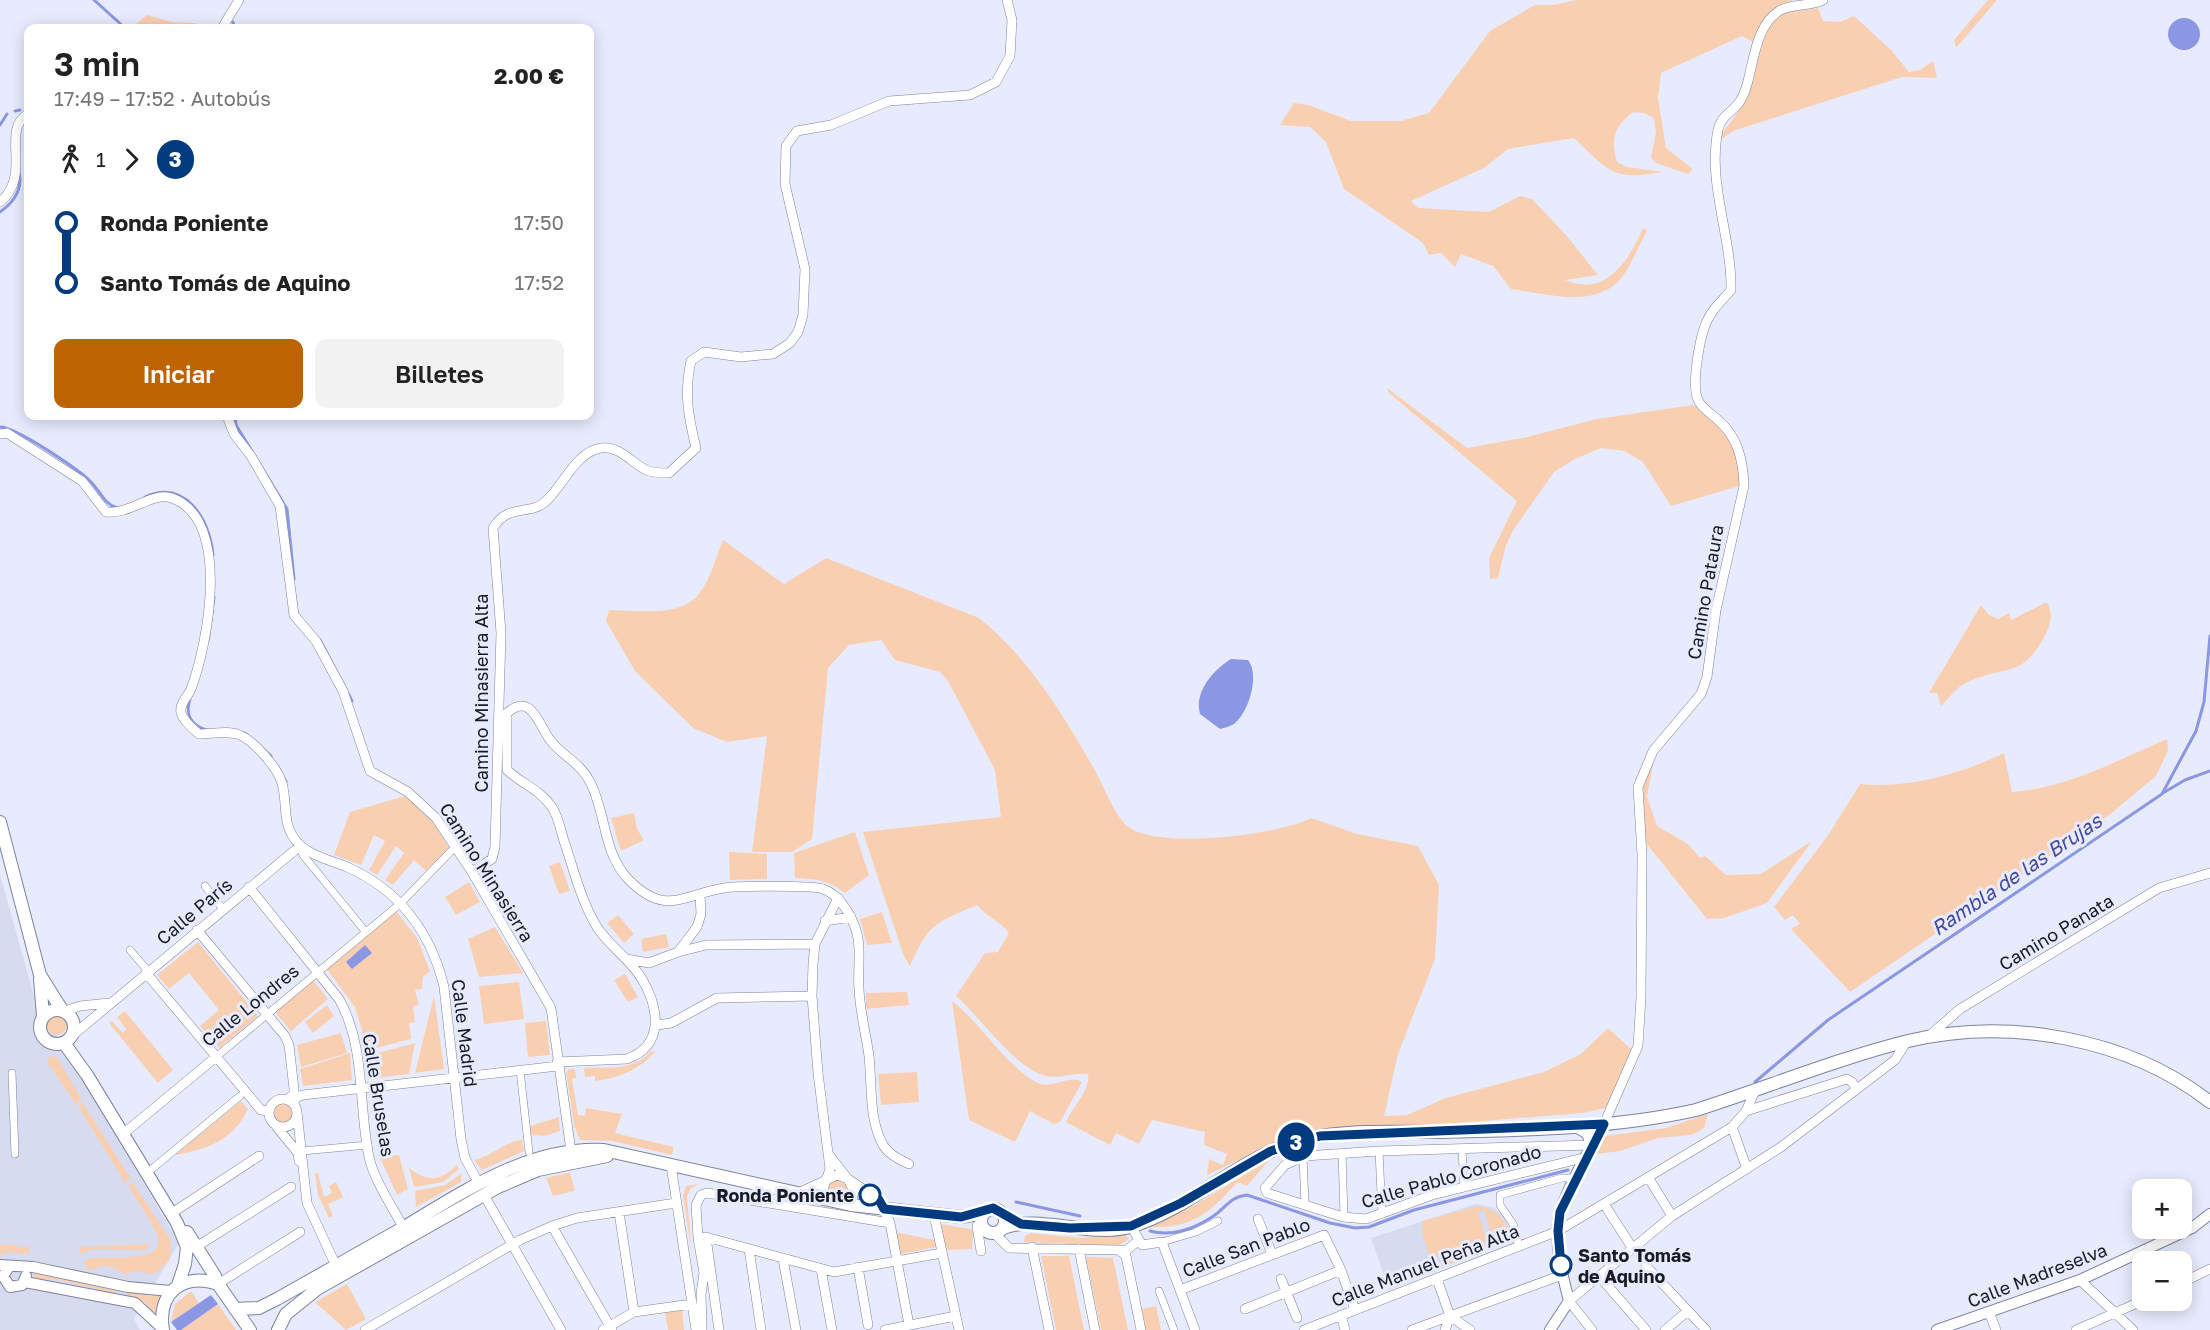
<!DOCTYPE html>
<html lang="es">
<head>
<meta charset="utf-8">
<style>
  body { margin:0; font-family:"Golos Text",sans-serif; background:#f2f2f2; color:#222; height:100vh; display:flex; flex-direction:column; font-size:22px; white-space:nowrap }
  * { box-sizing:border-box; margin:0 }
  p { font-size:20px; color:#767676 }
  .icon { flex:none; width:33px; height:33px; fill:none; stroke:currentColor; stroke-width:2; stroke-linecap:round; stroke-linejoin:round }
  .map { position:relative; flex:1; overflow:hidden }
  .details { position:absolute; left:24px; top:24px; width:570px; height:396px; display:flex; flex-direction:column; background:#fff; border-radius:12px; box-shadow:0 3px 15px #0003 }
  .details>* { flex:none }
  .badge { padding:0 12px; border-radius:20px; font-size:21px; line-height:39px }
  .fabs { position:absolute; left:2132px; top:1179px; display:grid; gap:12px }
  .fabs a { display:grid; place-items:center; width:60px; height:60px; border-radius:12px; background:#fff; box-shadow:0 3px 15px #0003; font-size:30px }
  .map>.badge { position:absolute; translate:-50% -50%; box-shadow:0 0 0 3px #fff }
  .legs { display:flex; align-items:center; gap:9px; height:66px; padding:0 30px; font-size:20px }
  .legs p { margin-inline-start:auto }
  .summary { display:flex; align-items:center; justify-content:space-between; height:102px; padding:0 30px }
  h1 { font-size:33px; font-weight:600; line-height:45px }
  .action { display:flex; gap:12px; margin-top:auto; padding:12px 30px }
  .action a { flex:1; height:69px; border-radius:12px; background:#bd6301; color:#fff; font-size:24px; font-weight:600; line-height:69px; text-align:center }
  .action a+a { background:#f2f2f2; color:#222 }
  ul { padding:0 30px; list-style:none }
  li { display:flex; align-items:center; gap:21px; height:60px; font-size:22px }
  li i { display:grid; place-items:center; width:9px; height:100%; margin:0 8px; background:currentColor }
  li i::after { content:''; width:15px; height:15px; margin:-8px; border:4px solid; border-radius:50%; background:#fff }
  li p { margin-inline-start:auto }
  li:first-child i { background:linear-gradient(#0000 50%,currentColor 0) }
  li:last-child i { background:linear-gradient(currentColor 50%,#0000 0) }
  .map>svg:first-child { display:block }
</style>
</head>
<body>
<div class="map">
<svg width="2210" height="1330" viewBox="0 0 2210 1330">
  <rect width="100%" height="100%" fill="#e8ebfd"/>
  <path fill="#d6dbf0" d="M0,875l35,124 144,244 -45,76 6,11h-140z
    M1476,1204l18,4 8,6 8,14 -1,13 -120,49 -18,-52z"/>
  <path fill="#f9cfb2" d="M1576,0h217c-22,7 -29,23 -40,42l-11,-6 -81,37 -3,25 8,50 27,21 -5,5 -32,-11 -5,-5 5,-26 -2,-14 -10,-5 -11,-1c-19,15 -23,27 -16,50l10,5 36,5c-52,9 -54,-1 -89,-34l-66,11 -24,19 -73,33 7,7 71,4 31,-16 12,3 34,36 32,40 -33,5c41,18 64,-20 78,-52l4,3c-8,14 -14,29 -22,42 -25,38 -77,21 -114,16l-18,-23 -32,-12 -6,13 -14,-14 -12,2 -6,-12 -79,-54 -18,-47 -16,-15 -30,-2 14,-22 14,2 43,16h50l28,-8 61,-82 45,-26h18z
    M1988,0h9l-41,48 -2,-8z
    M1818,8l5,13 17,1 14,-6 37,34 18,22 11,-2 13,-9 4,17 -35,-1 -169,54 -15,11c8,-18 23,-30 30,-47 10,-25 7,-63 33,-80 8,-5 27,-5 37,-7z
    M147,15l25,7 22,1 14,5h-77z
    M1387,388l80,60 60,-11 70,-18 96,-14c30,19 48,44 46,81l-68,20 -28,-44 -19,-11 -23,-3 -28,12 -19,12 -40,57 -8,16 -8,33 -8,1 -1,-21 28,-57 -129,-109z
    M723,540l61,44 42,-26 153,60c48,38 84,96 114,149 10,17 18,41 31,56 24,29 156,12 187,-5l46,16 61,12 21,39 -4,74 -37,95 -14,62 23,-1 39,-17 98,-26 37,-18 27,-26 24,22 -26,58 -23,5 -126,10 -157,8 -93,44 2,-16 14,6 4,-11 -23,-9 1,-13 -53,-12 -13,24 -23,-11 -6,12 -44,-23c6,-14 25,-33 22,-48 -14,-2 -28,5 -42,2 -28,-5 -67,-60 -90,-80l29,-43 13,-1 11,-19c-9,-12 -22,-16 -32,-28 -43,19 -47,17 -67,61l-7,-12 -40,-122 138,-15 -6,-47 -47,-89 -8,-9 -45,-12 -14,-20 -32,5 -21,23 -16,171 -20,13h-40l15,-116 -40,6 -34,-14 -58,-57 -29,-50 3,-11c26,0 70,8 89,-15 12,-14 18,-38 25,-55z
    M2047,602c6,9 4,22 -1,31 -24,49 -42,30 -82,51 -8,4 -16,15 -23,22l-4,-13h-8l52,-88 8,10 9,4 11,-6 2,7z
    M2167,739l1,12 -12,25 -48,40 -258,176 -59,-63 9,-5 -7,-9 -8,5 -11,-13 55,-73 31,-50c48,5 101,-10 144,-31l8,39c55,-4 104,-31 155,-53z
    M1655,754l-8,43 10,29 31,18 12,14 5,-2 21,19 35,-1 51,-33 -45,62 -43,15 -17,1 -61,-76 -4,-54z
    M405,796l25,21 19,31 -23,23 -12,-11 -21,25 -8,-5 19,-27 -8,-7 -19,29 -8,-5 16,-29 -11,-6 -13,30 -27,-10 16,-43z
    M634,813l3,16 7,11 -23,11 -10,-33z
    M855,832l14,43 -24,18c-16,-13 -30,-14 -50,-15l-1,-25z
    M729,852l38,2v25l-37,1z
    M560,862l10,29 -11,3 -10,-28z
    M469,882l11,20 -24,13 -11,-18z
    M396,911l21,27 13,33 -7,6 -1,12 -7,1 4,15 -6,1 2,16 -6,1 2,16 -43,11 -13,-43 -29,-39z
    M882,912l10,31 -25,2 -7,-26z
    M618,915l16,19 -10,9 -17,-20z
    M495,927l28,46 -44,4 -11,-38z
    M666,934l3,13 -26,5 -2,-13z
    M198,942l60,74 -39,32 -19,-22 19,-16 -30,-37 -20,16 -12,-14z
    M625,974l13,23 -10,5 -14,-22z
    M313,980l15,19 -37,32 -16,-19z
    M519,982l5,37 -40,5 -5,-38z
    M907,992l2,13 -43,4v-16z
    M434,996l10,73 -29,4z
    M952,1001c26,19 62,75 89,83 13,4 29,-10 41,-2l-22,40 -6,2 -24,-13 -15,31 -46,-22z
    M327,1005l7,11 -21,17 -8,-11z
    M125,1011l48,59 -15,13 -49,-60 3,-2 11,12 3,-4 -9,-12z
    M47 1025a10 10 0 1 1 20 0a10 10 0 1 1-20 0Z
    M546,1021l4,34 -22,2 -3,-34z
    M341,1033l6,20 -46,14 -4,-22z
    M415,1043l-6,31 -40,5 -2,-23z
    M651,1051l4,1c-14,17 -39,27 -60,29v-5l-10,1 -1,-9c24,-1 50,3 67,-17z
    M350,1053l2,27 -49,6 -3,-17z
    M51,1056l6,1 25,43 -6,4 -30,-43z
    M569,1069h6l1,9 -4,1 6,36 7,1 1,-8 36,6 -7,19 59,14 -2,8 -60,-14 -32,-1 -6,-15 -8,-53z
    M917,1072l2,30 -38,3 -3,-31z
    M241,1101l7,8c-14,31 -42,41 -73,46z
    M83,1103l48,76 -6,4 -47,-77z
    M273 1113a10 10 0 1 1 20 0a10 10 0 1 1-20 0Z
    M1708,1114l-4,14 -12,7 -34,3 -38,13 -23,3 8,-18 61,-8z
    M559,1117l1,14 -16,5 -13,-1 -1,-9z
    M522,1140l2,11 -42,19 -8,-10c18,-4 30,-18 48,-20z
    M399,1155l9,34 -11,6 -17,-37z
    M1270,1159l-23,27 -9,-4c-31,33 -46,47 -93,45l50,-22z
    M457,1165l2,4 -16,13 -29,5 -5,-19c17,13 30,15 48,-3z
    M570,1172l5,19 -22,5 -7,-18z
    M318,1173l6,24 8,-4 -3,-7 7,-4 7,15 -15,7 5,12 -4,2 -11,-23 -3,-22z
    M462,1173l-1,9 -45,25 -1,-16 30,-6z
    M837,1180l9,5 1,10 -21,-2 1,-7z
    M133,1183l37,56 1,14 -3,9 -11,10 -5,2 -17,-3 -11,3c-11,-7 -18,-12 -31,-4l-7,-2 -2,-7c17,-10 90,9 71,-31 -7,-15 -18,-29 -27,-44z
    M699,1184l-8,4 -4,8 5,58 -9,-58 3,-10z
    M1479,1206c14,3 23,9 29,22l-1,12 -75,31 -1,-3 63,-27 -10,-31 -6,2 9,29 -57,17 -9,-29 2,-1 -1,-7z
    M940,1224l30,5 3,2 -1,18 -25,1z
    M896,1232l38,8 3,7 -37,7z
    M1031,1233l49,5 45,-4 4,5 -11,7 -94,-4 1,-6z
    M17,1244v4l12,-2v8l-21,-2 -8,3v-10z
    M149,1244l-3,6 -51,-1 -16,5 1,-7z
    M1041,1256h28l15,74h-28z
    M1086,1257l27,1 15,72h-27z
    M34,1272l83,17 -2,4 -56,-13 -26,-1z
    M347,1284l19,35 -20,11 -31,-28z
    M127,1291l25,5 11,-2 -8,20 -11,-12 -17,-7z
    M191,1291l8,12 -28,19 4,-18z
    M218,1304l18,26h-55z
    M1156,1306l5,24h-15l-4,-21z
    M682,1309l2,21h-16l-3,-18z"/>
  <path fill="#8c97e3" d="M2168 34a16 16 0 1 1 32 0a16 16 0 1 1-32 0Z
    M1231,659l17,1c12,15 1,52 -14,64 -4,2 -9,4 -14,5l-20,-15c-6,-22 13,-44 31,-55z
    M365,945l7,8 -20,16 -6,-7z
    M211,1295l7,9 -37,26h-4l-6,-8z"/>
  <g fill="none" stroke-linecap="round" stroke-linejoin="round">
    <path stroke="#8c97e3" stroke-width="3" d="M94,0l31,28
      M233,22l1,6
      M15,111l5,-1
      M0,125l7,-11
      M0,212c14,-10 23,-23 19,-40
      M235,416l1,9 51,84 7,70
      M0,427c16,0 78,42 91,55 9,9 13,22 26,26
      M145,497c40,-18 65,22 68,58
      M320,640l32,61
      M208,641l6,-44
      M190,699c-5,15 1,26 16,31
      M245,733l26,23
      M278,767l8,15
      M2163,793l22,-13 25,-9
      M1755,1082l73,-62 334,-226 34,-63 8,-29 6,-66
      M1016,1202l64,14
      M1150,1231c21,6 44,-2 62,-14 14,-9 17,-20 35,-22l83,28 25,5 14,-1 45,-17 154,-40"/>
    <g stroke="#7e839d" stroke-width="8">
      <path id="pedestrian" d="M300,846l3,9 62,76
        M205,886l18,23
        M130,950l18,21
        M216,1057l185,-154 54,-56
        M520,1070l9,82
        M12,1073l3,81
        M1462,1149l2,38
        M302,1151l66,-6
        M1379,1151l3,63
        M1342,1153l2,64
        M1303,1157l2,48
        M147,1173l93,-77
        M1162,1242l34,-10 22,-11
        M1519,1247l-6,-23 -13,-19v-10l62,-17h15
        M1159,1291l15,39"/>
    </g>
    <g stroke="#7e839d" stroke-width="10">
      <path id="minor" d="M222,28l17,-28
        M0,202c33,-27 0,-72 28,-88
        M227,416l7,18 17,22 29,50 14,109 22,26 27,50 27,80 38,21 28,26 36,54 79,136 20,143
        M0,434l7,-1 75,48 24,31c23,3 47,-21 66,-14 60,22 36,146 19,191 -3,8 -12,14 -10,24 3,9 12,16 18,21 13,0 29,-4 41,1 15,7 37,32 42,48 6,22 -1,42 16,60 10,12 35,18 49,24 52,23 84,65 97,120l17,152 4,19 14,26
        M472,872l20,-13 3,-12 6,-214 -8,-105c15,-25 36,-12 52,-26 18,-15 30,-50 56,-54 18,-3 31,15 45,22 7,3 16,3 23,3l27,-25c-8,-33 -12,-55 -5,-87l13,-9 37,5 32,-3 17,-11 8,-11 5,-17 2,-46 -20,-85 1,-38 11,-15 34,-6 58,-24 81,-6 26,-13 14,-26 2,-36 -5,-20
        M249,887l90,112c27,48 19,105 30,158 5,23 23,49 34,70
        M825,921l26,-4
        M197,930l88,106 4,9 5,44v5l-7,6
        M678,952l28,-7 109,-1
        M626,959l23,4 29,-11 19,-25 4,-13 -1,-19
        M146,973l115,137 8,1
        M65,1011l15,-5 29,-3
        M657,1025l14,-2 46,-25 95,-2
        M73,1035l227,-189
        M1928,1037l32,-28 199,-121 51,-15
        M557,1062l70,-3c38,-14 32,-51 15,-80 -12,-20 -33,-33 -45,-52 -16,-26 -23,-57 -33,-86 -3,-10 -6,-25 -12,-34 -13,-18 -30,-23 -45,-37v-57c24,-21 31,10 43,27 12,16 31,23 40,42 16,30 13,71 38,97 37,38 54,16 96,9 12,-2 89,-3 99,1 14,5 22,17 28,29 13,24 6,46 8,71 1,23 7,45 10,67 3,28 0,60 12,85 5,12 17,18 28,23
        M269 1113a14 14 0 1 1 28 0a14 14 0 1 1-28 0Z
        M293,1103l4,-6 6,-2 255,-29
        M1746,1111l101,-32 5,3 4,6
        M297,1112l10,91 29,63
        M1604,1124l34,-78 3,-49 1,-142 -4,-68 15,-36 48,-57 6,-17 9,-67 28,-124c-1,-26 -6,-49 -26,-66 -6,-6 -17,-12 -20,-20 -7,-16 2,-66 10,-81 5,-11 15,-19 23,-29 1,-53 -24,-107 -13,-160 2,-12 11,-16 19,-25 6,-6 9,-16 11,-24 6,-23 9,-56 31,-70 12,-8 31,-4 44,-11
        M276,1126l22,27 1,8
        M1732,1127l15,42
        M123,1134l93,-77
        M829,1155l19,24 31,21 11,23 19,102
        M1587,1157l-155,38 -66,24 -23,-2 -76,-24 -2,-5 20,-23 20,-9 74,-5 213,-6
        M671,1165l25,165
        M1648,1177l24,39
        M798,1193l39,-18 11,4 6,12 -3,14
        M484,1195l77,135
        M820,1198l10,-29 -12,-96 -6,-77 1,-32 2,-20 23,-46
        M1604,1204l29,45
        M619,1212l15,100
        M172,1213l87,-57
        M934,1215l25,115
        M1258,1219l14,35
        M890,1223l-183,-30 -6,2 -5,10 2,33 8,-1 128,35 108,-19
        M552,1226l60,104
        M977,1226l4,25
        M1131,1226l11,19 20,-3 33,88
        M994,1233l15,15 110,2h8l12,-10
        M706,1237l13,93
        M698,1238l6,35 -3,21 1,36
        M196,1247l95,-60
        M1032,1247l17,83
        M749,1249l12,81
        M1079,1249l16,81
        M1119,1250l7,6 15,74
        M783,1259l13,71
        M1646,1266l60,64
        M858,1267l10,58
        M821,1269l11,61
        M1600,1277l46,53
        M1281,1279l16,39
        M1437,1279l13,37 20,14
        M2080,1280l53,50
        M2181,1283l29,-14
        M218,1284l82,-52
        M1180,1290l144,-55 17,35 14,40
        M1245,1309l96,-39
        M1989,1312l7,18
        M1341,1315l4,15
        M365,1330l155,-90 32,-14 25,-8 99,-15
        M603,1330l31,-18 58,-8
        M885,1330l71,-14
        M1304,1330l254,-99 174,-104 14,-16 9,-20
        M1412,1330l150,-55
        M1445,1330l5,-14
        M1592,1330l-23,-29 103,-85 109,-69 114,-87 12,-19
        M1665,1330l23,-19
        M2076,1330l68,-30"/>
    </g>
    <g stroke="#7e839d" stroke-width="12">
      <path id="tertiary" d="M0,1265l33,2 95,20 42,4
        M9,1267l-6,9 7,11 12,-2 4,-9
        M25,1282l110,21 28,26
        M1550,1330l19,-29c-6,-24 -14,-53 -11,-79 3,-23 33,-76 46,-98
        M1937,1330l143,-50 112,-52 18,-14"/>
    </g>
    <g stroke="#7e839d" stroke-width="14">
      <path id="secondary" d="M0,822l40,153 22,35
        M40,979l3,37
        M40 1027a17 17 0 1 1 34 0a17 17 0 1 1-34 0Z
        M64,1043l23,32 90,148 10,24 -2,17 -7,21
        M1578,1127l10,6 4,12
        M981 1221a12 12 0 1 1 24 0a12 12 0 1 1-24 0Z
        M1003,1228c38,-14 89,11 130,-2 67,-22 117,-80 188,-90 37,-6 76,-4 113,-4 88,-2 177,-3 262,-22 69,-22 143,-52 212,-69 100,-24 220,-3 302,61
        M187,1232l28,44v6
        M235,1309l24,-1 18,-9c41,-23 83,-47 124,-70 62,-37 128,-83 203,-79l247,55 110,12 22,-4
        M163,1330c-6,-37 19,-58 55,-46l32,46
        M278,1330l8,-16 31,-25 181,-102 40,-17 69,-14"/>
    </g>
    <use href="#pedestrian" stroke="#fff" stroke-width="7"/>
    <use href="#minor" stroke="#fff" stroke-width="9"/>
    <use href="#tertiary" stroke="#fff" stroke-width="10"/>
    <use href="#secondary" stroke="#fff" stroke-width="12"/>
  </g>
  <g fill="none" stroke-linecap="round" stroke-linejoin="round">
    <g stroke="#fff" stroke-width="14">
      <path id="line-1" d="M870,1195l9,5 5,9 77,8 32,-9 28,16 49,4 61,-2 50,-23 90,-52 49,-15 284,-12 -44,88 -2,19 3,34"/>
    </g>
    <use href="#line-1" stroke="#003b80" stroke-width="9"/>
  </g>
  <g fill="#fff" stroke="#003b80" stroke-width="3">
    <circle cx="870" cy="1195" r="10"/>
    <circle cx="1561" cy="1265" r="10"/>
  </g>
  <g text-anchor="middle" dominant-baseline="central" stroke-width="6" stroke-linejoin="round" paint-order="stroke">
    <g font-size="18" fill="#181a24" stroke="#e8ebfd">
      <text transform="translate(1705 592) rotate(-80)">Camino Pataura</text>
      <text transform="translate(481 693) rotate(-90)">Camino Minasierra Alta</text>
      <text transform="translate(487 872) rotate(58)">Camino Minasierra</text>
      <text transform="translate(194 911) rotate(-40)">Calle París</text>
      <text transform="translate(2056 932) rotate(-31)">Camino Panata</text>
      <text transform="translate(250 1005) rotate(-39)">Calle Londres</text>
      <text transform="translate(465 1033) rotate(83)">Calle Madrid</text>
      <text transform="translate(379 1095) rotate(81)">Calle Bruselas</text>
      <text transform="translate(1451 1176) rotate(-16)">Calle Pablo Coronado</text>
      <text transform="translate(1246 1247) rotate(-21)">Calle San Pablo</text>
      <text transform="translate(1425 1265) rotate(-21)">Calle Manuel Peña Alta</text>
      <text transform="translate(2037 1275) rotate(-21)">Calle Madreselva</text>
    </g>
    <g font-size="18" font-weight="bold" fill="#181a24" stroke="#e8ebfd" text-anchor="end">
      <text x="854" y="1195">Ronda Poniente</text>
      <text x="1578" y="1255" text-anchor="start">Santo Tomás<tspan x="1578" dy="21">de Aquino</tspan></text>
    </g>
    <g font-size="20" font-style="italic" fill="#4348a2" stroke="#e8ebfd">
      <text transform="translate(2016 874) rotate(-34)">Rambla de las Brujas</text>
    </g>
  </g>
</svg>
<div class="fabs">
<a>+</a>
<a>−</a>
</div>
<b class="badge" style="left:1296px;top:1142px;background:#003b80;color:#fff">3</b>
<section class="details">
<div class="summary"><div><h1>3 min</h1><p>17:49 – 17:52 · Autobús</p></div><b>2.00 €</b></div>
<div class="legs"><svg class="icon" aria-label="walk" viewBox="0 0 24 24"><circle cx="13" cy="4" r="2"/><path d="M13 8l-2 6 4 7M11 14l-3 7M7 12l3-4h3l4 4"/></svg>1<svg class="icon" aria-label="forward" viewBox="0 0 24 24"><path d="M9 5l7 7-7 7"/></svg><b class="badge" style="background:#003b80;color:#fff">3</b></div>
<ul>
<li><i style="color:#003b80"></i><b>Ronda Poniente</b><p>17:50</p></li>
<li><i style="color:#003b80"></i><b>Santo Tomás de Aquino</b><p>17:52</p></li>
</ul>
<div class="action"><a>Iniciar</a><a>Billetes</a></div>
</section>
</div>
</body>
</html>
